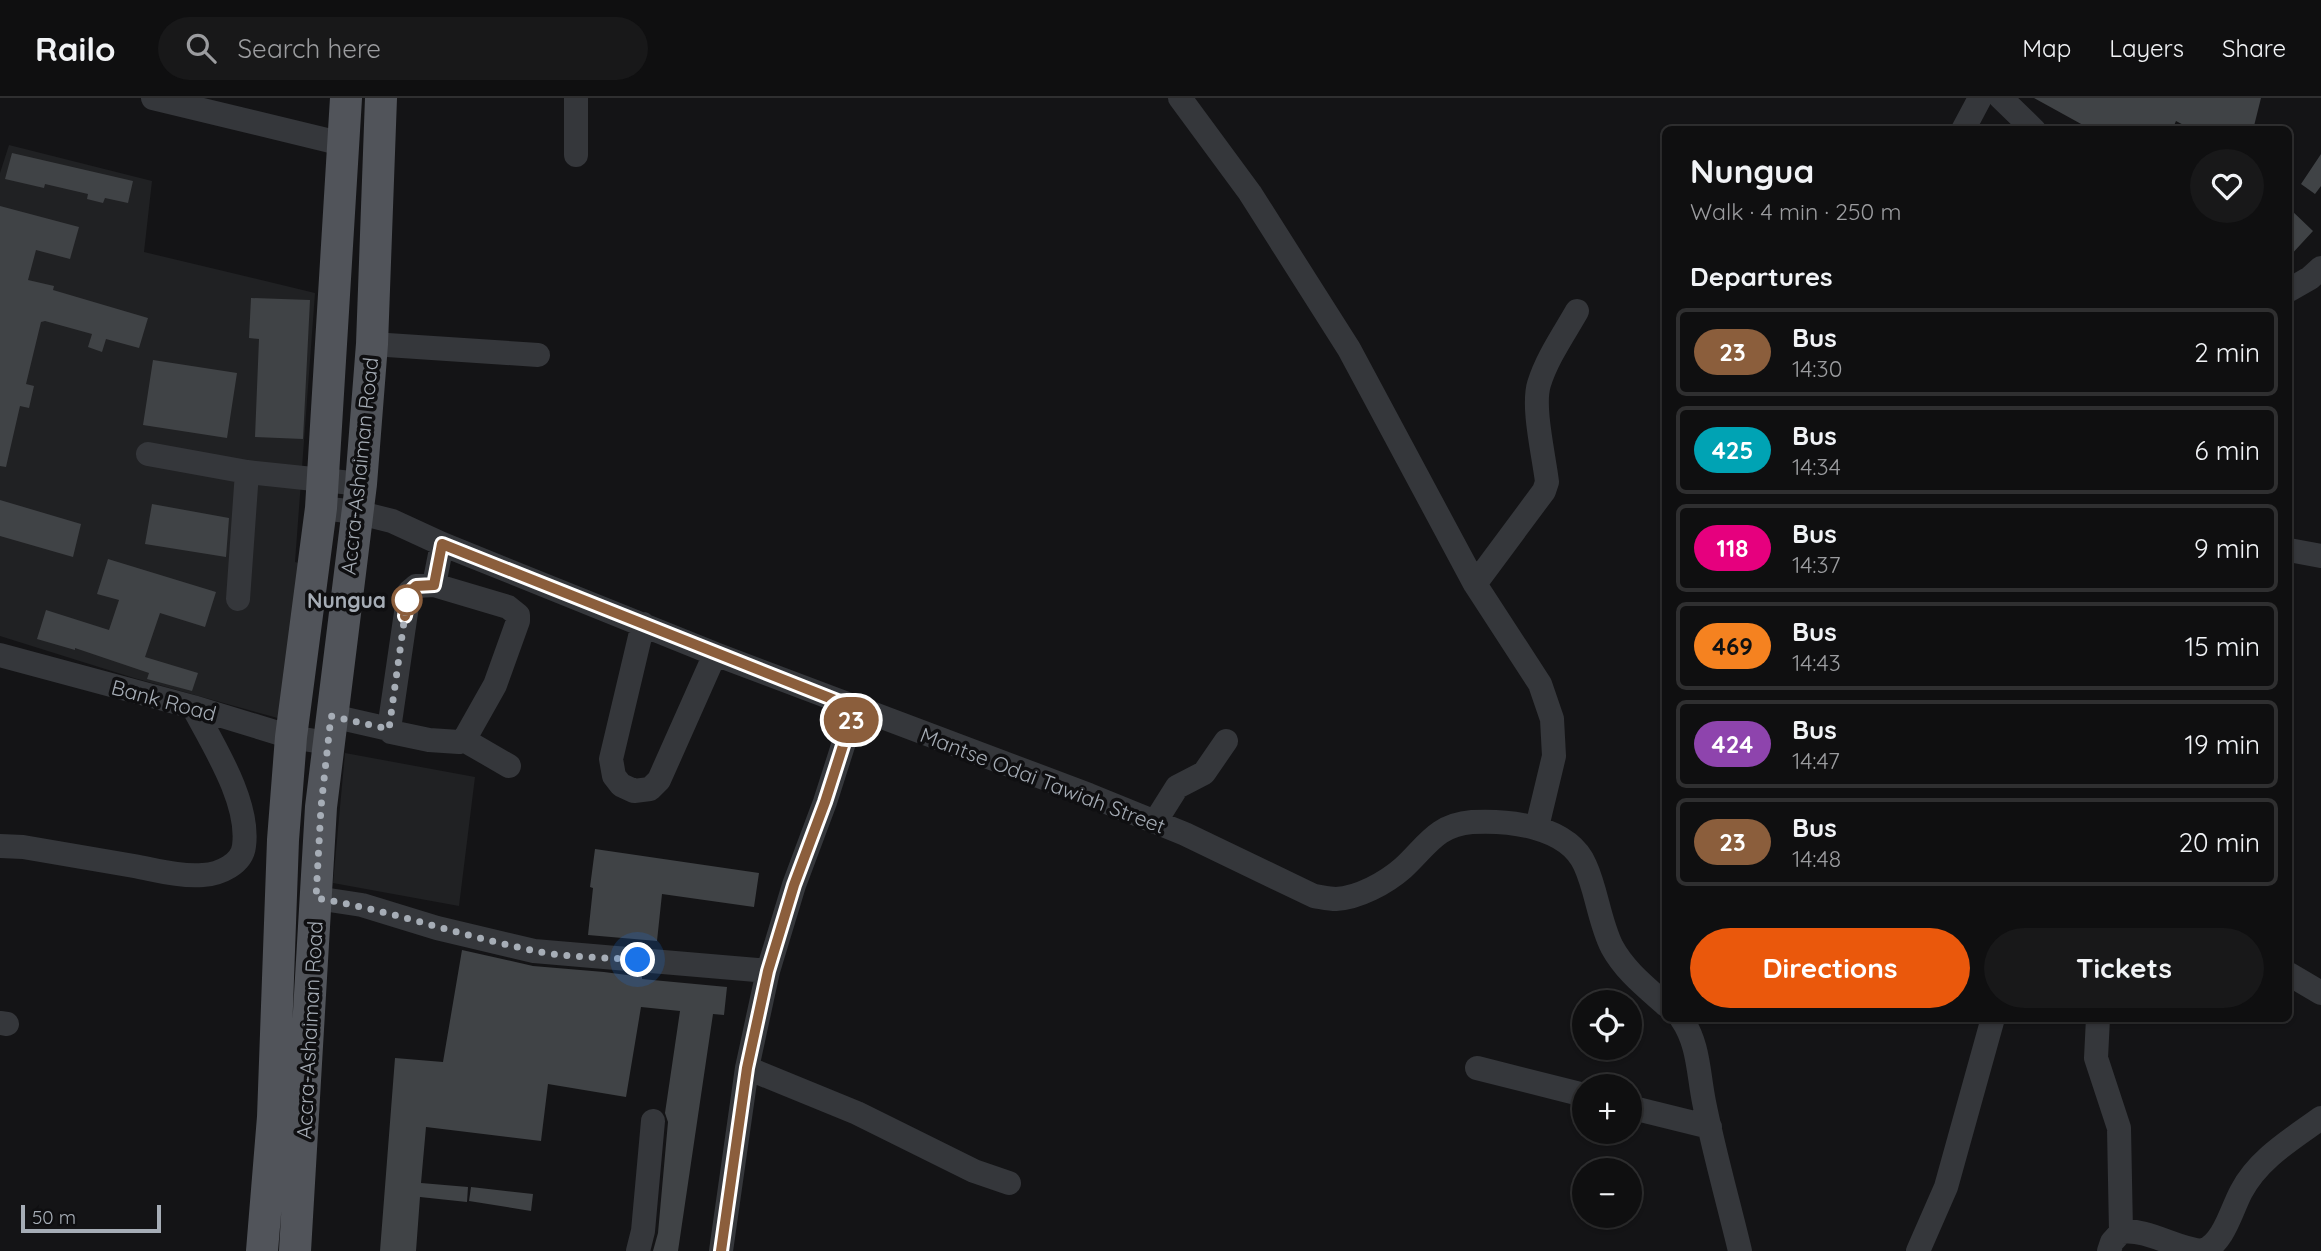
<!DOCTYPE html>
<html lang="en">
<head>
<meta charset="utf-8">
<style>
  body { margin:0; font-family:Quicksand,sans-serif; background:#181819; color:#f1f3f6; height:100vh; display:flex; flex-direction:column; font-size:26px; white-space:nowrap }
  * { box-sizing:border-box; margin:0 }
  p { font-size:23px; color:#9b9c9f }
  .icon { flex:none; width:38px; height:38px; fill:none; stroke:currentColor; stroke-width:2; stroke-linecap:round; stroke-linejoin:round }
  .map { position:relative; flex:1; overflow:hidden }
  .drawer { position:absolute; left:1662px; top:28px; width:630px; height:896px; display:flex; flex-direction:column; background:#0f0f10; border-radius:10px; box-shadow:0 2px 5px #0004,0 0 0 2px #2f2f30 }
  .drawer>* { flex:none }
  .badge { padding:0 14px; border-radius:23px; font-size:24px; line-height:46px }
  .buttons { position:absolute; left:1572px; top:892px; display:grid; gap:14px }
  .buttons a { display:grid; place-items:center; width:70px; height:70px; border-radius:50%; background:#0f0f10; box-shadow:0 2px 5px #0004,0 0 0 2px #2f2f30; font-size:35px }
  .scale { position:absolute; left:21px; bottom:18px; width:140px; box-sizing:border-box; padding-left:7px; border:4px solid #a6adb6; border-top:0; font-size:19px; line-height:24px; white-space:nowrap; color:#a6adb6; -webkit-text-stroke:5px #0f0f11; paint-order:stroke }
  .you { position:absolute; width:35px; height:35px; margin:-18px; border:5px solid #fff; border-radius:50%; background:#1a73e8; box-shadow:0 0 0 10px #1a73e833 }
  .map>.badge { position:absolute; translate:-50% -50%; box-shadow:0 0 0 4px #fff }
  h2 { padding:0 28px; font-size:26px; line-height:63px }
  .round { display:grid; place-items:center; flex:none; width:74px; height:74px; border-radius:37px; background:#181819 }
  .overview { display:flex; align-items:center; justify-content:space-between; height:119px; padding:0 28px }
  h1 { font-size:33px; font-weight:800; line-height:52px }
  .primary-button { display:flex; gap:14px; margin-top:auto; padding:14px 28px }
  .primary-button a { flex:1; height:80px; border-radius:42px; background:#ea580c; color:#fff; font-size:28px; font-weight:800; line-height:80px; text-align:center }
  .primary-button a+a { background:#181819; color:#f1f3f6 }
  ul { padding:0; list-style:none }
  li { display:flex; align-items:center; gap:21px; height:88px; margin:0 14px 10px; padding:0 14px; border:4px solid #2f2f30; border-radius:10px }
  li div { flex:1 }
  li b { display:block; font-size:26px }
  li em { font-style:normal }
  li .badge { min-width:77px; font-weight:700; text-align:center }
  header { display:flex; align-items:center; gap:42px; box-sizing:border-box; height:98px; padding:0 35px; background:#0f0f10; border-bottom:2px solid #2f2f30 }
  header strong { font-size:33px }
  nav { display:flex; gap:38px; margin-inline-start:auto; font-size:24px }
  .search { width:490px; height:63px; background:#181819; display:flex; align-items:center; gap:18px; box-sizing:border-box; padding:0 24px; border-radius:38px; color:#9b9c9f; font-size:26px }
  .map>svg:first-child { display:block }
</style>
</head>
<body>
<header>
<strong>Railo</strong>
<div class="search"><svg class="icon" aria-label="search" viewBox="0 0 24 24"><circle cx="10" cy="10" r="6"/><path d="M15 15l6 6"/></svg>Search here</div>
<nav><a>Map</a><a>Layers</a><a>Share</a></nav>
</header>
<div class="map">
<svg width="2321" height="1153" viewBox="0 0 2321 1153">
  <rect width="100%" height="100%" fill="#141416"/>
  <path fill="#202123" d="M9,47l143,36 -8,71 171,41 -20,269 11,3 -21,155 -151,-42 -134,-42v-463z
    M345,655l130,24 -16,129 -126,-23z"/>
  <path fill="#404346" d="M2034,0h227l-8,32h-60l-17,-9 -4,9h-80z
    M12,55l121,28 -5,22 -23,-5 -2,5 -16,-4 1,-5 -43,-10 -1,4 -39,-9z
    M2321,56v32l-6,8 -14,-10z
    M0,108l79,21 -9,32 -34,-9 -8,30 26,6 -1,4 95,28 -9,30 -33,-9 -4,13 -14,-5 4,-13 -47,-13 -4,1 -15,62 8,2 -5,22 -9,-2 -14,61 -6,-1z
    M2289,110l24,23 -24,26z
    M251,200l59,2 -7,139 -48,-2 4,-98 -10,-1z
    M153,262l84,13 -10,65 -84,-13z
    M0,402l81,24 -8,33 -73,-21z
    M152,406l77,14 -3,39 -81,-13z
    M108,461l108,33 -11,35 -45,-14 -15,44 53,16 -6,18 -45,-12 2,-6 -74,-25v2l-38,-11 9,-29 63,20 10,-30 -22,-6z
    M595,751l164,24 -5,34 -92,-13 -5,47 -69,-6 5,-47 -3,-1z
    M462,852l71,16 71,6 38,5v2l85,8 -3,28 -11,-1 -35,237h-25l5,-18 10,-111 -3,-9 15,-102 -39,-4 -15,90 -78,-13 -7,57 -115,-14 -5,56 47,4 -1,15 -47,-5 -4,54h-36l15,-193 48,4z
    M471,1089l62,7 -2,17 -62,-10z"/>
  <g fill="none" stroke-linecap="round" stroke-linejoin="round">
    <path stroke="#35373b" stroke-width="24" d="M153,0l190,46
      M576,0v57
      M1180,0l70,95 99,156 126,235 65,100 12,35 2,37 -17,71
      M2001,0l33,32
      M1963,32l17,-32
      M2289,192l21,-12 11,-10
      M372,246l166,11
      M148,356l99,18 114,12
      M321,410l35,4 36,9 50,23 273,110 374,141 96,39 129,62c7,1 15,3 22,3 22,-1 50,-16 67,-31 24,-22 33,-43 69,-46 37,-2 96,4 113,43 12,26 14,56 27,82 13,24 34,40 54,58
      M2289,452l32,6
      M1475,486l69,-93 3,-9c-3,-26 -15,-75 -8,-98 8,-26 25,-50 38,-73
      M238,501l9,-127
      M643,526l-32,135 3,17 7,9 13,6 16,-2 9,-9 56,-126
      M0,557l193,52 98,30 37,6
      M332,618l57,13 20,-137 7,-6 18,-1 8,-41
      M389,631l2,3 38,8 30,2 5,-2 31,-55 23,-64v-6l-10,-8 -74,-22
      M464,642l45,26
      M1155,724l22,-35 27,-14 22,-32
      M0,748l23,1c37,6 74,13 111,19 22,4 47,11 69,9 17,-1 39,-11 41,-29 6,-44 -31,-101 -51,-139
      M316,800l46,7 75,23 97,23 234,20
      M2289,876l32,19
      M1681,920c18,26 17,54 23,84 10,50 24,99 36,149
      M2098,920l-2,40 23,70 2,104
      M0,925l7,1
      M747,970l110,45 117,58 35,12
      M1477,970l107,27
      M1629,1009l81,20
      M638,1153l5,-20 10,-110
      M721,1153l26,-183 21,-97 26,-86 31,-83 30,-94
      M1918,1153l28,-64 47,-169
      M2109,1153l3,-9 9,-10c27,-4 54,17 82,19
      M2203,1153c21,-9 28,-40 38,-59 17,-33 51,-53 80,-74"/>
    <path stroke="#51545a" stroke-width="32" d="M262,1153l11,-134 10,-277 8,-103 30,-229 25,-410
      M295,1153l26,-444 40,-323 11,-140 9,-246"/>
  </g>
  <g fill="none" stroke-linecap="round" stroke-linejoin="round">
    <g stroke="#fff" stroke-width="16">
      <path id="line" d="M405,518l4,-23 7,-7 18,-1 8,-41 413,164 -30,94 -31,83 -26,86 -21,97 -26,183"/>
    </g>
    <use href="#line" stroke="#8b5e3c" stroke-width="10"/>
    <path stroke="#a6adb6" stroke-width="7" stroke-dasharray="0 12.6" d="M407,502l-18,129 -58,-13 -10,91 -5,91c73,12 142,37 215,52 34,8 72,7 107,10"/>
  </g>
  <circle fill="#fff" stroke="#8b5e3c" stroke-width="3.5" cx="407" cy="502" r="14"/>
  <g text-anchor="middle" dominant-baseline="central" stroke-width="7" stroke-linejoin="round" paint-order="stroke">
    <g font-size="21" fill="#a6adb6" stroke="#0f0f11">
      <text transform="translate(359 368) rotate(-84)">Accra-Ashaiman Road</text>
      <text transform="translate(164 602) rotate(15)">Bank Road</text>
      <text transform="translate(1043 682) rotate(21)">Mantse Odai Tawiah Street</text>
      <text transform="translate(309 932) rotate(-87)">Accra-Ashaiman Road</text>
    </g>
    <g font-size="21" font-weight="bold" fill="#a6adb6" stroke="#0f0f11" text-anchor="end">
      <text x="386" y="502">Nungua</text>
    </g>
  </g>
</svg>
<div class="buttons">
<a><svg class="icon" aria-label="locate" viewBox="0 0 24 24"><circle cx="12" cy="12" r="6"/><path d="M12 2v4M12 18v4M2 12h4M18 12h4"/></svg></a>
<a>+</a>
<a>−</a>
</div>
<div class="scale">50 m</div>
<div class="you" style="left:638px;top:862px"></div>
<b class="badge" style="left:851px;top:622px;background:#8b5e3c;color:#fff">23</b>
<section class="drawer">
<div class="overview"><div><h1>Nungua</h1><p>Walk · 4 min · 250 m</p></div><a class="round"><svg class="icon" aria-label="heart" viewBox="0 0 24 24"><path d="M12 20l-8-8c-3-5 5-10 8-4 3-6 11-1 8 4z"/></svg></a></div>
<h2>Departures</h2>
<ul>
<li><span class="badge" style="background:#8b5e3c;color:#fff">23</span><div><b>Bus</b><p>14:30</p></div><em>2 min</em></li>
<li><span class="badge" style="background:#00a3b4;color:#fff">425</span><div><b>Bus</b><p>14:34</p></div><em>6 min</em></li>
<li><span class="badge" style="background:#e6007e;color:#fff">118</span><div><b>Bus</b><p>14:37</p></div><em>9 min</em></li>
<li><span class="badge" style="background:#f58220;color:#111">469</span><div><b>Bus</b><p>14:43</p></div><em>15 min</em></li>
<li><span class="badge" style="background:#8e44ad;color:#fff">424</span><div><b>Bus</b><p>14:47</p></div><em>19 min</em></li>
<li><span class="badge" style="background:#8b5e3c;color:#fff">23</span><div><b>Bus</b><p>14:48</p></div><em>20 min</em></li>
</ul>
<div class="primary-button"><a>Directions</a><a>Tickets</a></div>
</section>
</div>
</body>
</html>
